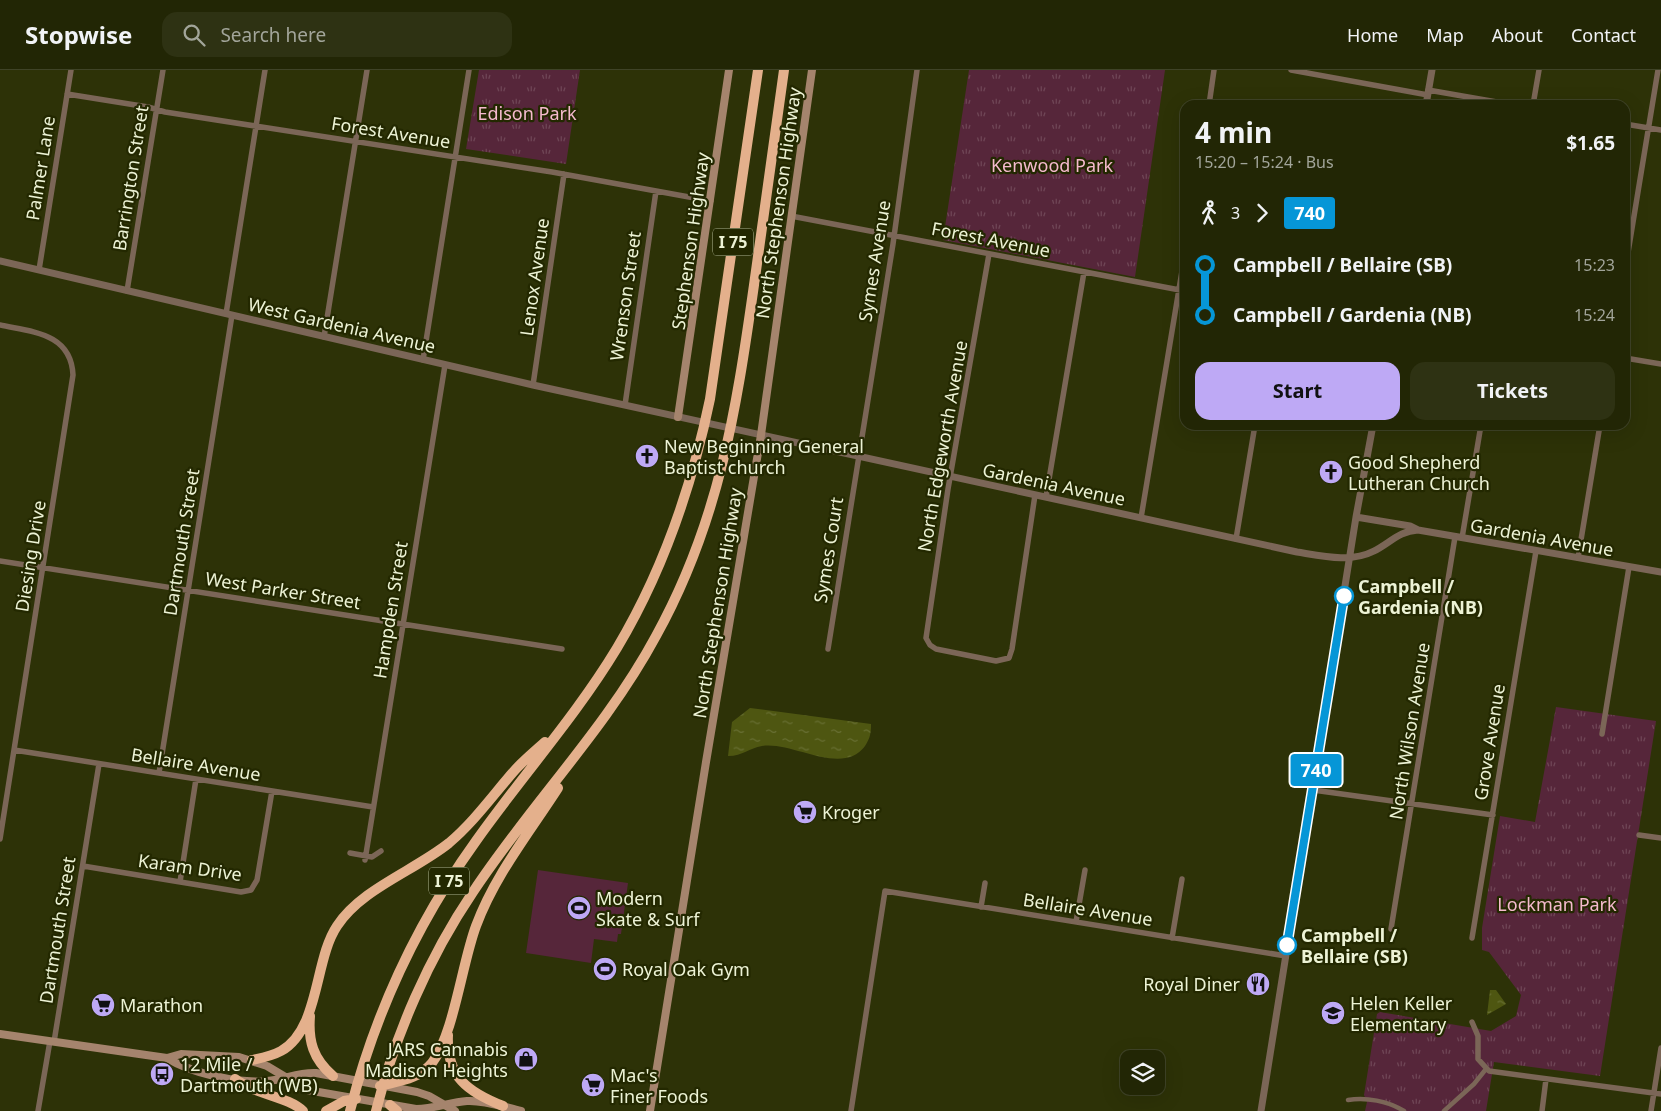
<!DOCTYPE html>
<html lang="en">
<head>
<meta charset="utf-8">
<style>
  body { margin:0; font-family:"Noto Sans",sans-serif; background:#2e3213; color:#f1f3f6; height:100vh; display:flex; flex-direction:column; font-size:19px; white-space:nowrap }
  * { box-sizing:border-box; margin:0 }
  p { font-size:16px; color:#a2a59a }
  .icon { flex:none; width:28px; height:28px; fill:none; stroke:currentColor; stroke-width:2; stroke-linecap:round; stroke-linejoin:round }
  .map { position:relative; flex:1; overflow:hidden }
  .drawer { position:absolute; left:1180px; top:30px; width:450px; height:330px; display:flex; flex-direction:column; background:#222605; border-radius:15px; box-shadow:0 5px 20px #0002,0 0 0 1px #3f4327 }
  .drawer>* { flex:none }
  .badge { padding:0 10px; border-radius:4px; font-size:18px; line-height:32px }
  .tools { position:absolute; left:1120px; top:980px; display:grid; gap:10px }
  .tools a { display:grid; place-items:center; width:45px; height:45px; border-radius:10px; background:#222605; box-shadow:0 5px 20px #0002,0 0 0 1px #3f4327; font-size:25px }
  .map>.badge { position:absolute; translate:-50% -50%; box-shadow:0 0 0 2px #fff }
  .legs { display:flex; align-items:center; gap:8px; height:55px; padding:0 15px; font-size:16px }
  .legs p { margin-inline-start:auto }
  .overview { display:flex; align-items:center; justify-content:space-between; height:85px; padding:0 15px }
  h1 { font-size:28px; font-weight:700; line-height:38px }
  .cta { display:flex; gap:10px; margin-top:auto; padding:10px 15px }
  .cta a { flex:1; height:58px; border-radius:15px; background:#bea9f5; color:#111; font-size:20px; font-weight:700; line-height:58px; text-align:center }
  .cta a+a { background:#2e3213; color:#f1f3f6 }
  ul { padding:0 15px; list-style:none }
  li { display:flex; align-items:center; gap:18px; height:50px; font-size:19px }
  li i { display:grid; place-items:center; width:8px; height:100%; margin:0 6px; background:currentColor }
  li i::after { content:''; width:12px; height:12px; margin:-6px; border:4px solid; border-radius:50%; background:#222605 }
  li p { margin-inline-start:auto }
  li:first-child i { background:linear-gradient(#0000 50%,currentColor 0) }
  li:last-child i { background:linear-gradient(currentColor 50%,#0000 0) }
  header { display:flex; align-items:center; gap:30px; box-sizing:border-box; height:70px; padding:0 25px; background:#222605; border-bottom:1px solid #3f4327 }
  header strong { font-size:24px }
  nav { display:flex; gap:28px; margin-inline-start:auto; font-size:18px }
  .search { width:350px; height:45px; background:#2e3213; display:flex; align-items:center; gap:12px; box-sizing:border-box; padding:0 18px; border-radius:15px; color:#a2a59a; font-size:19px }
  .map>svg:first-child { display:block }
</style>
</head>
<body>
<header>
<strong>Stopwise</strong>
<div class="search"><svg class="icon" aria-label="search" viewBox="0 0 24 24"><circle cx="10" cy="10" r="6"/><path d="M15 15l6 6"/></svg>Search here</div>
<nav><a>Home</a><a>Map</a><a>About</a><a>Contact</a></nav>
</header>
<div class="map">
<svg width="1661" height="1041" viewBox="0 0 1661 1041">
  <defs>
    <pattern id="park-tufts" width="24" height="20" patternUnits="userSpaceOnUse" patternTransform="scale(1.25)"><rect width="24" height="20" fill="#56263a"/><path d="M3 7l-1-3M5 7V3M7 7l1-3M15 17l-1-3M17 17v-4M19 17l1-3" fill="none" stroke="#6f4656"/></pattern>
    <pattern id="water-ripples" width="26" height="14" patternUnits="userSpaceOnUse" patternTransform="scale(1.25)"><rect width="26" height="14" fill="#4e5611"/><path d="M2 4q2-2 4 0t4 0M15 11q2-2 4 0t4 0" fill="none" stroke="#686f33"/></pattern>
  </defs>
  <rect width="100%" height="100%" fill="#2d3207"/>
  <path fill="#56263a" d="M538,800l90,13 -7,51h-3l-1,8 -23,-3 -3,24 -65,-10z"/>
  <path fill="url(#park-tufts)" d="M479,0h101l-14,94 -100,-15z
    M969,0h196l-30,207 -192,-37z
    M1556,637l100,14 -56,355 -106,-14 -8,49h-121l2,-9 -3,-7 13,-81 3,-2 111,19 25,-15 5,-21 -32,-43 -7,-2v-22l18,-112 35,6z"/>
  <path fill="url(#water-ripples)" d="M750,638l121,16c0,10 -1,14 -6,22 -23,31 -72,-5 -103,0 -13,2 -19,10 -34,10l4,-34z
    M1490,920h6l10,14 -19,11z"/>
  <g fill="none" stroke-linecap="round" stroke-linejoin="round">
    <path stroke="#7b6657" stroke-width="4.5" d="M1348,1030c18,-3 40,1 56,11
      M1444,1041l30,-27 12,-15"/>
    <path stroke="#7b6657" stroke-width="5.5" d="M1291,0l137,25
      M1428,20l86,15
      M67,24l81,13 17,5 387,60 159,29
      M1209,35l5,-35
      M1533,35l6,-35
      M1625,54l36,6
      M791,146l394,75
      M989,184l-41,235 -22,149 4,7 6,4 60,12 13,-3 3,-9 23,-154
      M39,200l32,-200
      M1625,201l33,-201
      M127,221l36,-221
      M226,244l39,-244
      M0,255c33,7 71,8 73,50l-73,464
      M324,267l43,-267
      M1625,288l36,6
      M423,290l46,-290
      M533,315l31,-211
      M625,335l31,-214
      M1046,427l38,-225
      M1141,448l44,-265
      M1462,468l19,-113
      M1236,469l19,-114
      M1578,488l22,-133
      M0,491l562,88
      M828,579l65,-405 24,-174
      M1602,664l27,-167
      M14,680l359,57
      M159,703l73,-458
      M1313,720l180,25
      M1639,765l22,3
      M350,783l22,4 9,-6
      M365,790l80,-495
      M83,796l158,26 10,-2 6,-10 15,-89
      M180,812l16,-103
      M981,837l4,-24
      M1076,852l9,-52
      M1391,859l64,-392
      M1172,868l10,-59
      M1472,868l64,-387
      M1472,952l6,14v23l11,12 172,23
      M54,972l45,-278
      M38,1041l12,-70
      M851,1041l34,-220 401,65
      M1542,1041l4,-32
      M1651,1041l10,-63"/>
    <path stroke="#7b6657" stroke-width="7" d="M1426,35l6,-35
      M0,191l533,124 764,167c25,4 54,11 77,-1 16,-8 25,-20 44,-21l243,42
      M1356,447l54,9 8,4
      M1261,1041l95,-594 17,-92"/>
    <path stroke="#a5846d" stroke-width="8" d="M678,347l51,-347
      M0,964l167,24c24,15 71,26 100,23 18,-1 30,-9 49,-8l101,19 12,4 26,15
      M167,988l14,-4 58,3 28,9 40,24 109,19c18,0 34,-7 51,-8 18,-1 37,6 54,10
      M650,1041l56,-349 55,-327 51,-365"/>
    <path stroke="#e4b08c" stroke-width="10" d="M310,946c-2,25 3,43 23,60
      M448,965c-2,42 20,57 55,71
      M252,990c9,-2 20,-4 29,-9 39,-22 33,-91 56,-125 24,-37 77,-55 112,-83 25,-21 44,-48 66,-73 9,-10 20,-19 30,-28
      M235,1009c20,16 53,17 68,32
      M380,1016c19,-5 39,-7 52,-23 22,-29 30,-100 44,-137 19,-51 53,-93 82,-138
      M390,1035l7,6
      M326,1041l18,-10 12,-2
      M350,1041c25,-98 67,-188 126,-270 46,-65 100,-125 141,-193 46,-77 75,-162 93,-249l48,-329
      M376,1041c19,-76 53,-154 97,-219 58,-88 133,-163 183,-256 63,-114 80,-224 98,-351 10,-71 20,-143 30,-215"/>
  </g>
  <g fill="none" stroke-linecap="round" stroke-linejoin="round">
    <g stroke="#fff" stroke-width="11">
      <path id="line-1" d="M1287,875l57,-349"/>
    </g>
    <use href="#line-1" stroke="#0696d7" stroke-width="8"/>
  </g>
  <defs>
    <g id="church-disc" transform="scale(1.25)"><circle r="9.5" fill="#bea9f5" stroke="#232800"/><path d="M-1.2-6h2.4v3.5h3.3v2.4h-3.3V6h-2.4V-.1h-3.3v-2.4h3.3Z" fill="#111"/></g>
    <g id="supermarket-disc" transform="scale(1.25)"><circle r="9.5" fill="#bea9f5" stroke="#232800"/><path d="M-6-5.5h2.5l.6 2H6L4.5 2H-2.5L-4.4-4H-6ZM-1.5 3.2a1.3 1.3 0 1 0 .1 0ZM3 3.2a1.3 1.3 0 1 0 .1 0Z" fill="#111"/></g>
    <g id="stadium-disc" transform="scale(1.25)"><circle r="9.5" fill="#bea9f5" stroke="#232800"/><path d="M0-5a6.5 5 0 1 0 0 10a6.5 5 0 1 0 0-10ZM-3.5-1.8h7v3.6h-7Z" fill="#111"/></g>
    <g id="restaurant-disc" transform="scale(1.25)"><circle r="9.5" fill="#bea9f5" stroke="#232800"/><path d="M-5-6h1v4h1v-4h1v4h1v-4h1v5L-1.5 .5V6h-2V.5L-5-1ZM5-6V6H3V1.5H1.5Q1.5-4 5-6Z" fill="#111"/></g>
    <g id="school-disc" transform="scale(1.25)"><circle r="9.5" fill="#bea9f5" stroke="#232800"/><path d="M0-5L7-2L0 1L-7-2ZM-4 1L0 2.5L4 1V4Q0 6-4 4Z" fill="#111"/></g>
    <g id="shop-disc" transform="scale(1.25)"><circle r="9.5" fill="#bea9f5" stroke="#232800"/><path d="M-5-2.5h2.3a2.7 3.5 0 0 1 5.4 0H5L5.5 6h-11ZM-1.5-2.5h3a1.5 2.3 0 0 0-3 0Z" fill="#111"/></g>
    <g id="bus-disc" transform="scale(1.25)"><circle r="9.5" fill="#bea9f5" stroke="#232800"/><path d="M-5-6H5V4H4V6H2V4H-2V6H-4V4H-5ZM-3.5-4V0h7V-4ZM-3.5 1.2v1.5H-2V1.2ZM2 1.2v1.5H3.5V1.2Z" fill="#111"/></g>
  </defs>
  <g fill-rule="evenodd">
    <use href="#church-disc" x="647" y="386"/>
    <use href="#church-disc" x="1331" y="402"/>
    <use href="#supermarket-disc" x="805" y="742"/>
    <use href="#stadium-disc" x="579" y="838"/>
    <use href="#stadium-disc" x="605" y="899"/>
    <use href="#restaurant-disc" x="1258" y="914"/>
    <use href="#supermarket-disc" x="103" y="935"/>
    <use href="#school-disc" x="1333" y="943"/>
    <use href="#shop-disc" x="526" y="989"/>
    <use href="#bus-disc" x="162" y="1004"/>
    <use href="#supermarket-disc" x="593" y="1015"/>
  </g>
  <g fill="#fff" stroke="#0696d7" stroke-width="2.5">
    <circle cx="1344" cy="526" r="9"/>
    <circle cx="1287" cy="875" r="9"/>
  </g>
  <g text-anchor="middle" dominant-baseline="central" stroke-width="4.5" stroke-linejoin="round" paint-order="stroke">
    <g fill="#232800" stroke="#b0b695" stroke-width="1">
      <rect x="713" y="158.5" width="40" height="27" rx="4"/>
      <rect x="429" y="797.5" width="40" height="27" rx="4"/>
    </g>
    <g font-size="16" font-weight="bold" fill="#edf3d5">
      <text x="733" y="172">I 75</text>
      <text x="449" y="811">I 75</text>
    </g>
    <g font-size="18" fill="#f5bace" stroke="#232800">
      <text x="527" y="43">Edison Park</text>
      <text x="1052" y="95">Kenwood Park</text>
      <text x="1557" y="834">Lockman Park</text>
    </g>
    <g font-size="18" fill="#edf3d5" stroke="#232800">
      <text transform="translate(391 62) rotate(9)">Forest Avenue</text>
      <text transform="translate(40 98) rotate(-81)">Palmer Lane</text>
      <text transform="translate(130 108) rotate(-81)">Barrington Street</text>
      <text transform="translate(778 133) rotate(-82)">North Stephenson Highway</text>
      <text transform="translate(991 169) rotate(11)">Forest Avenue</text>
      <text transform="translate(690 171) rotate(-82)">Stephenson Highway</text>
      <text transform="translate(874 191) rotate(-81)">Symes Avenue</text>
      <text transform="translate(534 207) rotate(-82)">Lenox Avenue</text>
      <text transform="translate(625 226) rotate(-82)">Wrenson Street</text>
      <text transform="translate(342 255) rotate(13)">West Gardenia Avenue</text>
      <text transform="translate(942 376) rotate(-80)">North Edgeworth Avenue</text>
      <text transform="translate(1054 414) rotate(12)">Gardenia Avenue</text>
      <text transform="translate(1542 467) rotate(10)">Gardenia Avenue</text>
      <text transform="translate(181 472) rotate(-81)">Dartmouth Street</text>
      <text transform="translate(828 480) rotate(-81)">Symes Court</text>
      <text transform="translate(30 486) rotate(-81)">Diesing Drive</text>
      <text transform="translate(283 520) rotate(9)">West Parker Street</text>
      <text transform="translate(717 533) rotate(-81)">North Stephenson Highway</text>
      <text transform="translate(390 540) rotate(-81)">Hampden Street</text>
      <text transform="translate(1409 661) rotate(-81)">North Wilson Avenue</text>
      <text transform="translate(1489 672) rotate(-81)">Grove Avenue</text>
      <text transform="translate(196 694) rotate(9)">Bellaire Avenue</text>
      <text transform="translate(190 797) rotate(8)">Karam Drive</text>
      <text transform="translate(1088 839) rotate(9)">Bellaire Avenue</text>
      <text transform="translate(57 860) rotate(-81)">Dartmouth Street</text>
    </g>
    <g font-size="18" fill="#edf3d5" stroke="#232800" text-anchor="start">
      <text x="664" y="376">New Beginning General<tspan x="664" dy="21">Baptist church</tspan></text>
      <text x="1348" y="392">Good Shepherd<tspan x="1348" dy="21">Lutheran Church</tspan></text>
      <text x="822" y="742">Kroger</text>
      <text x="596" y="828">Modern<tspan x="596" dy="21">Skate &amp; Surf</tspan></text>
      <text x="622" y="899">Royal Oak Gym</text>
      <text x="1240" y="914" text-anchor="end">Royal Diner</text>
      <text x="1350" y="933">Helen Keller<tspan x="1350" dy="21">Elementary</tspan></text>
      <text x="120" y="935">Marathon</text>
      <text x="508" y="979" text-anchor="end">JARS Cannabis<tspan x="508" dy="21">Madison Heights</tspan></text>
      <text x="180" y="994">12 Mile /<tspan x="180" dy="21">Dartmouth (WB)</tspan></text>
      <text x="610" y="1005">Mac's<tspan x="610" dy="21">Finer Foods</tspan></text>
    </g>
    <g font-size="18" font-weight="bold" fill="#edf3d5" stroke="#232800" text-anchor="start">
      <text x="1358" y="516">Campbell /<tspan x="1358" dy="21">Gardenia (NB)</tspan></text>
      <text x="1301" y="865">Campbell /<tspan x="1301" dy="21">Bellaire (SB)</tspan></text>
    </g>
  </g>
</svg>
<div class="tools">
<a><svg class="icon" aria-label="layers" viewBox="0 0 24 24"><path d="M12 4l9 5-9 5-9-5zM3 14l9 5 9-5"/></svg></a>
</div>
<b class="badge" style="left:1316px;top:700px;background:#0696d7;color:#fff">740</b>
<section class="drawer">
<div class="overview"><div><h1>4 min</h1><p>15:20 – 15:24 · Bus</p></div><b>$1.65</b></div>
<div class="legs"><svg class="icon" aria-label="walk" viewBox="0 0 24 24"><circle cx="13" cy="4" r="2"/><path d="M13 8l-2 6 4 7M11 14l-3 7M7 12l3-4h3l4 4"/></svg>3<svg class="icon" aria-label="forward" viewBox="0 0 24 24"><path d="M9 5l7 7-7 7"/></svg><b class="badge" style="background:#0696d7;color:#fff">740</b></div>
<ul>
<li><i style="color:#0696d7"></i><b>Campbell / Bellaire (SB)</b><p>15:23</p></li>
<li><i style="color:#0696d7"></i><b>Campbell / Gardenia (NB)</b><p>15:24</p></li>
</ul>
<div class="cta"><a>Start</a><a>Tickets</a></div>
</section>
</div>
</body>
</html>
